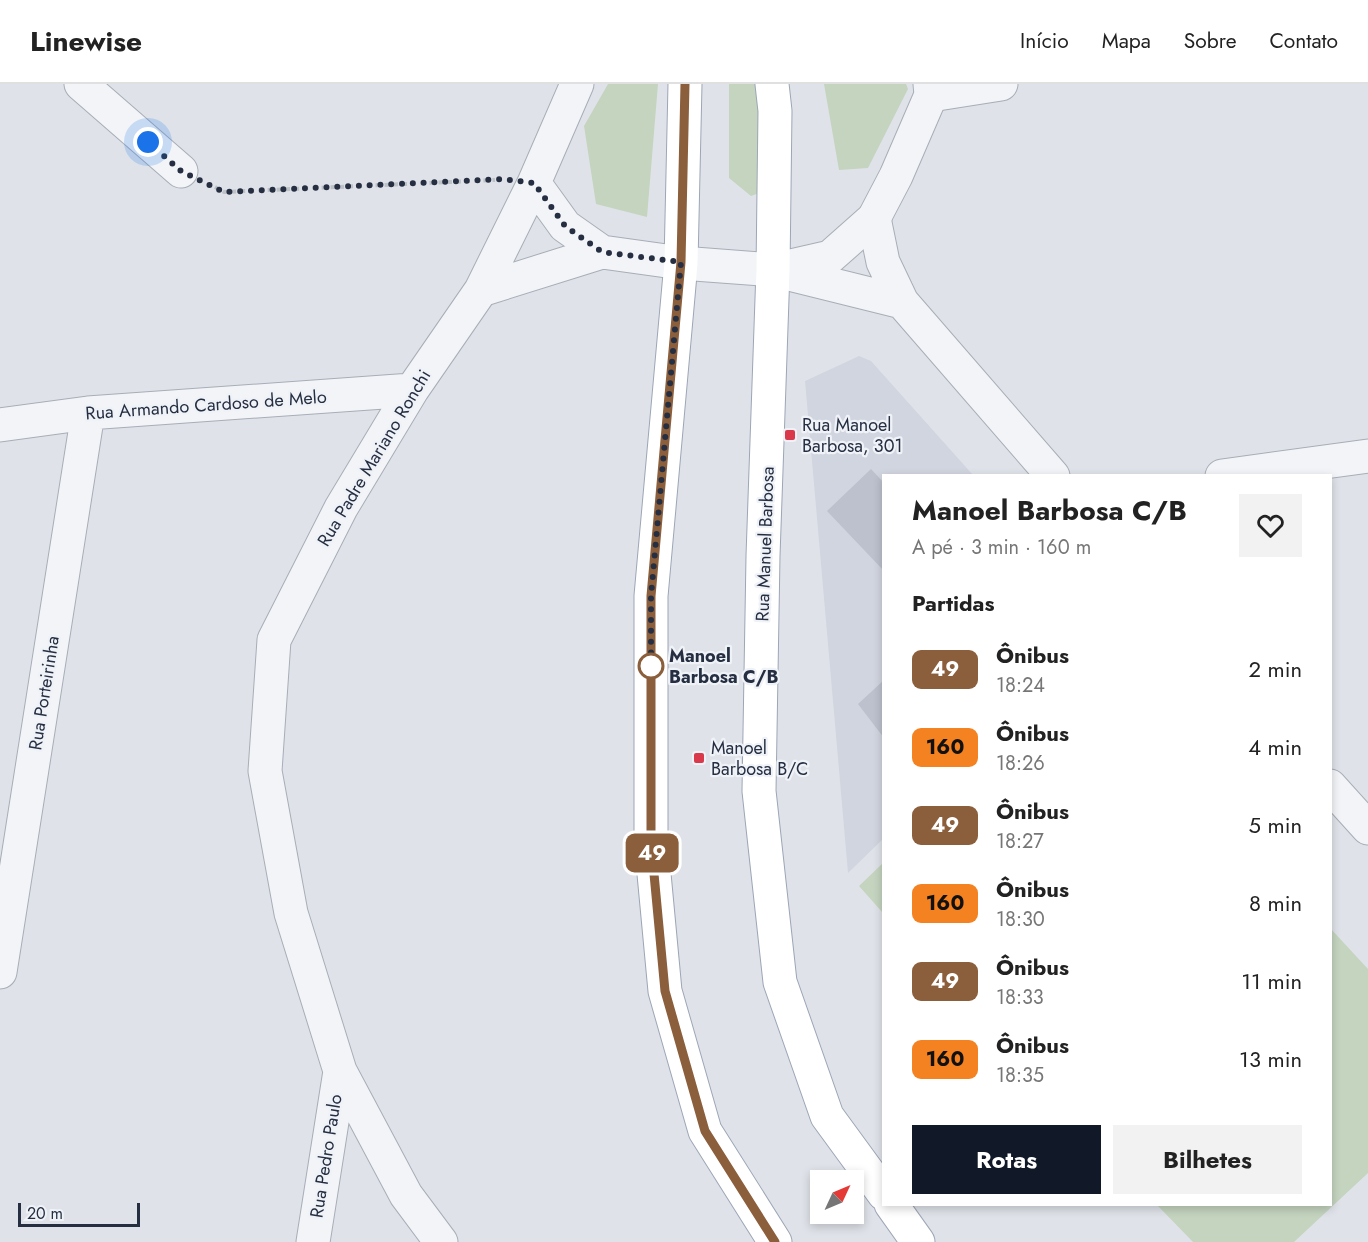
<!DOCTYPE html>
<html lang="pt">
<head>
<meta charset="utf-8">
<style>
  body { margin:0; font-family:Jost,sans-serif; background:#f2f2f2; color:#222; height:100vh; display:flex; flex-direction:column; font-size:22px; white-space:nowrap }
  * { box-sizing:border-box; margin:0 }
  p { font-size:20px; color:#767676 }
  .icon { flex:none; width:33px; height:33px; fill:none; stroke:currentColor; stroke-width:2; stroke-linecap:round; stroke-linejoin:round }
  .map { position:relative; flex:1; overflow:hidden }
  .sheet { position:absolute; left:882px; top:390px; width:450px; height:732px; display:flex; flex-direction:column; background:#fff; border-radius:0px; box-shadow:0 3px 9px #0003 }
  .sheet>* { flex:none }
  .badge { padding:0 12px; border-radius:9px; font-size:21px; line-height:39px }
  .needle { width:39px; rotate:46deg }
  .buttons { position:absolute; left:810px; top:1086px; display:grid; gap:12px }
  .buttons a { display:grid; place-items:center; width:54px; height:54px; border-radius:0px; background:#fff; box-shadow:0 3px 9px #0003; font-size:30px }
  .scale { position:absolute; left:18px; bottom:15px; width:122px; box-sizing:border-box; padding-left:6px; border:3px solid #262f42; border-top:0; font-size:16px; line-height:21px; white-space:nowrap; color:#262f42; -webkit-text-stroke:4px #eff2f7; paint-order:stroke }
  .you { position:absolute; width:30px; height:30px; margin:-15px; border:4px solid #fff; border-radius:50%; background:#1a73e8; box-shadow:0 0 0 9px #1a73e833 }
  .map>.badge { position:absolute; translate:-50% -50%; box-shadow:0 0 0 3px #fff }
  h2 { padding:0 30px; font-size:22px; line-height:54px }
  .round { display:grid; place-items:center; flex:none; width:63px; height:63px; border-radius:0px; background:#f2f2f2 }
  .overview { display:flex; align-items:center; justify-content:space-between; height:102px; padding:0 30px }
  h1 { font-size:28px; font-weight:700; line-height:45px }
  .action { display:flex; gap:12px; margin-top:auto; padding:12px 30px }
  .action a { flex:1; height:69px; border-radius:0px; background:#111827; color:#fff; font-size:24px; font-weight:700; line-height:69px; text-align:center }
  .action a+a { background:#f2f2f2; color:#222 }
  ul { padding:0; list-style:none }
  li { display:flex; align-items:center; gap:18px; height:78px; padding:0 30px }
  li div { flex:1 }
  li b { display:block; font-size:22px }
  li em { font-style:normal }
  li .badge { min-width:66px; font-weight:700; text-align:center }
  header { display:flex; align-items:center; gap:36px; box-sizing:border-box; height:84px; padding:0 30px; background:#fff; border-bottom:2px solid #e0e0e0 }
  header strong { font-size:28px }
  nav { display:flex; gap:33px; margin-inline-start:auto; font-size:21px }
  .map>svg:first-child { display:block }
</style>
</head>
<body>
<header>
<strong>Linewise</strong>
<nav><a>Início</a><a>Mapa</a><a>Sobre</a><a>Contato</a></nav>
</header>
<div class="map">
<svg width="1368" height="1158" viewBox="0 0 1368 1158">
  <rect width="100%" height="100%" fill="#dfe3e9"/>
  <path fill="#d1d5df" d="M859,272l12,5 102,114 -89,1 -1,363 -35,34 -43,-492z"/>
  <path fill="#c4d4bf" d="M608,0h50l-11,133 -51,-13 -12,-78z
    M729,0h32l4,107 -14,5 -22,-18z
    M824,0h82l2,5 -40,79 -29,2z
    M883,779v50l-24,-27z
    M1331,845l37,40v204l-74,69h-101l-36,-37 173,-1z"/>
  <path fill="#bcc1cd" d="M871,385l13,14v88l-57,-60z
    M884,596v58l-26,-34z"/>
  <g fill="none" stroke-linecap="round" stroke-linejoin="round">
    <g stroke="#a8adb7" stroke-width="35">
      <path id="minor" d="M81,0l100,87
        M931,11l70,-11
        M534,99l31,43 37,26 79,11
        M874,134l9,44 19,40 151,174
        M773,186l129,32
        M481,206l121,-38
        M0,341l88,-12 324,-23
        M1222,392l146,-20
        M1330,702l38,42
        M0,888l88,-559
        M313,1158l27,-171
        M441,1158l-35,-47 -66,-124 -49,-158 -26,-142 9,-131 67,-132 71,-118 69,-100 53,-107 43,-99"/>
    </g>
    <g stroke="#a8adb7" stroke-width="35">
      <path id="tertiary" d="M681,179l92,7 57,-13 44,-39 22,-42 35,-81 -1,-11"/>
    </g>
    <g stroke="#9da6b6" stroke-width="35">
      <path id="primary" d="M685,0l-4,179 -30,333v246l14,149 40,140 70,111
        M772,0l3,27 -2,159 -10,286 -4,235 21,191 47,134 57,78
        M891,1120l27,38"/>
    </g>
    <path stroke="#bdc1c8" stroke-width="4" stroke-dasharray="4.5 4.5" stroke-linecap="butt" d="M215,103l9,5 271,-12"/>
    <use href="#minor" stroke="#f2f4f7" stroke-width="33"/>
    <use href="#tertiary" stroke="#f2f4f7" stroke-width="33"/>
    <use href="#primary" stroke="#fff" stroke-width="33"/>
  </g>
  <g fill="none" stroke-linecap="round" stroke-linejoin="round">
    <g stroke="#fff" stroke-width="14">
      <path id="line" d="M685,0l-4,178 -30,334v246l14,149 40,140 70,111"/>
    </g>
    <use href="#line" stroke="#8b5e3c" stroke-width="9"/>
    <path stroke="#262f42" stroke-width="6" stroke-dasharray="0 10.8" d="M148,58l33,29 43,21 278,-13 32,4 31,43 37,26 79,10 -30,334v70"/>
  </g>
  <g fill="#d9394a" stroke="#eff2f7" stroke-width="2">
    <rect x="784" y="345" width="12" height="12" rx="3"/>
    <rect x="693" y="668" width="12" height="12" rx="3"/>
  </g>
  <circle fill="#fff" stroke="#8b5e3c" stroke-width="3" cx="651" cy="582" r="12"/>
  <g text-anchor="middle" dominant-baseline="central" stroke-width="4.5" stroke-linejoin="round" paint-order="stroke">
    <g font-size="18" fill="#262f42" stroke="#eff2f7">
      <text transform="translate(206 321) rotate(-4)">Rua Armando Cardoso de Melo</text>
      <text transform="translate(374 374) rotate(-59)">Rua Padre Mariano Ronchi</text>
      <text transform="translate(765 460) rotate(-88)">Rua Manuel Barbosa</text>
      <text transform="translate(44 609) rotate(-81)">Rua Porteirinha</text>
      <text transform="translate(326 1072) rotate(-81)">Rua Pedro Paulo</text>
    </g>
    <g font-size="18" fill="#262f42" stroke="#eff2f7" text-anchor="start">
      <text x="802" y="341">Rua Manoel<tspan x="802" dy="21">Barbosa, 301</tspan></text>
      <text x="711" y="664">Manoel<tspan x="711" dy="21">Barbosa B/C</tspan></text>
    </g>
    <g font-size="18" font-weight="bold" fill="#262f42" stroke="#eff2f7" text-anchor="start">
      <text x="669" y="572">Manoel<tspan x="669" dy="21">Barbosa C/B</tspan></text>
    </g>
  </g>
</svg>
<div class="buttons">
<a><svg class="needle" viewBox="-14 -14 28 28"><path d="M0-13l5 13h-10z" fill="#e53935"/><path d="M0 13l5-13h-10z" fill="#767676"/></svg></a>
</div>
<div class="scale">20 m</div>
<div class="you" style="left:148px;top:58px"></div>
<b class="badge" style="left:652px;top:769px;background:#8b5e3c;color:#fff">49</b>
<section class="sheet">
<div class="overview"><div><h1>Manoel Barbosa C/B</h1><p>A pé · 3 min · 160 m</p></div><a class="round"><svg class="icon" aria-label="heart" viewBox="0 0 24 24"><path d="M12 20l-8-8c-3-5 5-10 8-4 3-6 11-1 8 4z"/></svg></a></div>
<h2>Partidas</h2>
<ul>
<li><span class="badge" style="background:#8b5e3c;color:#fff">49</span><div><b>Ônibus</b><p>18:24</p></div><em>2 min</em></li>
<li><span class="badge" style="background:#f58220;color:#111">160</span><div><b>Ônibus</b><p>18:26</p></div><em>4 min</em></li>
<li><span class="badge" style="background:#8b5e3c;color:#fff">49</span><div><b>Ônibus</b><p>18:27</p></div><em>5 min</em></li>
<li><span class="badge" style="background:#f58220;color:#111">160</span><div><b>Ônibus</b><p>18:30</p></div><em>8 min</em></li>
<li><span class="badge" style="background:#8b5e3c;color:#fff">49</span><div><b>Ônibus</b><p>18:33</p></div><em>11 min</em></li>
<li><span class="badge" style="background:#f58220;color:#111">160</span><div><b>Ônibus</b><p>18:35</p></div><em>13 min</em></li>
</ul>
<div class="action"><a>Rotas</a><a>Bilhetes</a></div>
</section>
</div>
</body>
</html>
